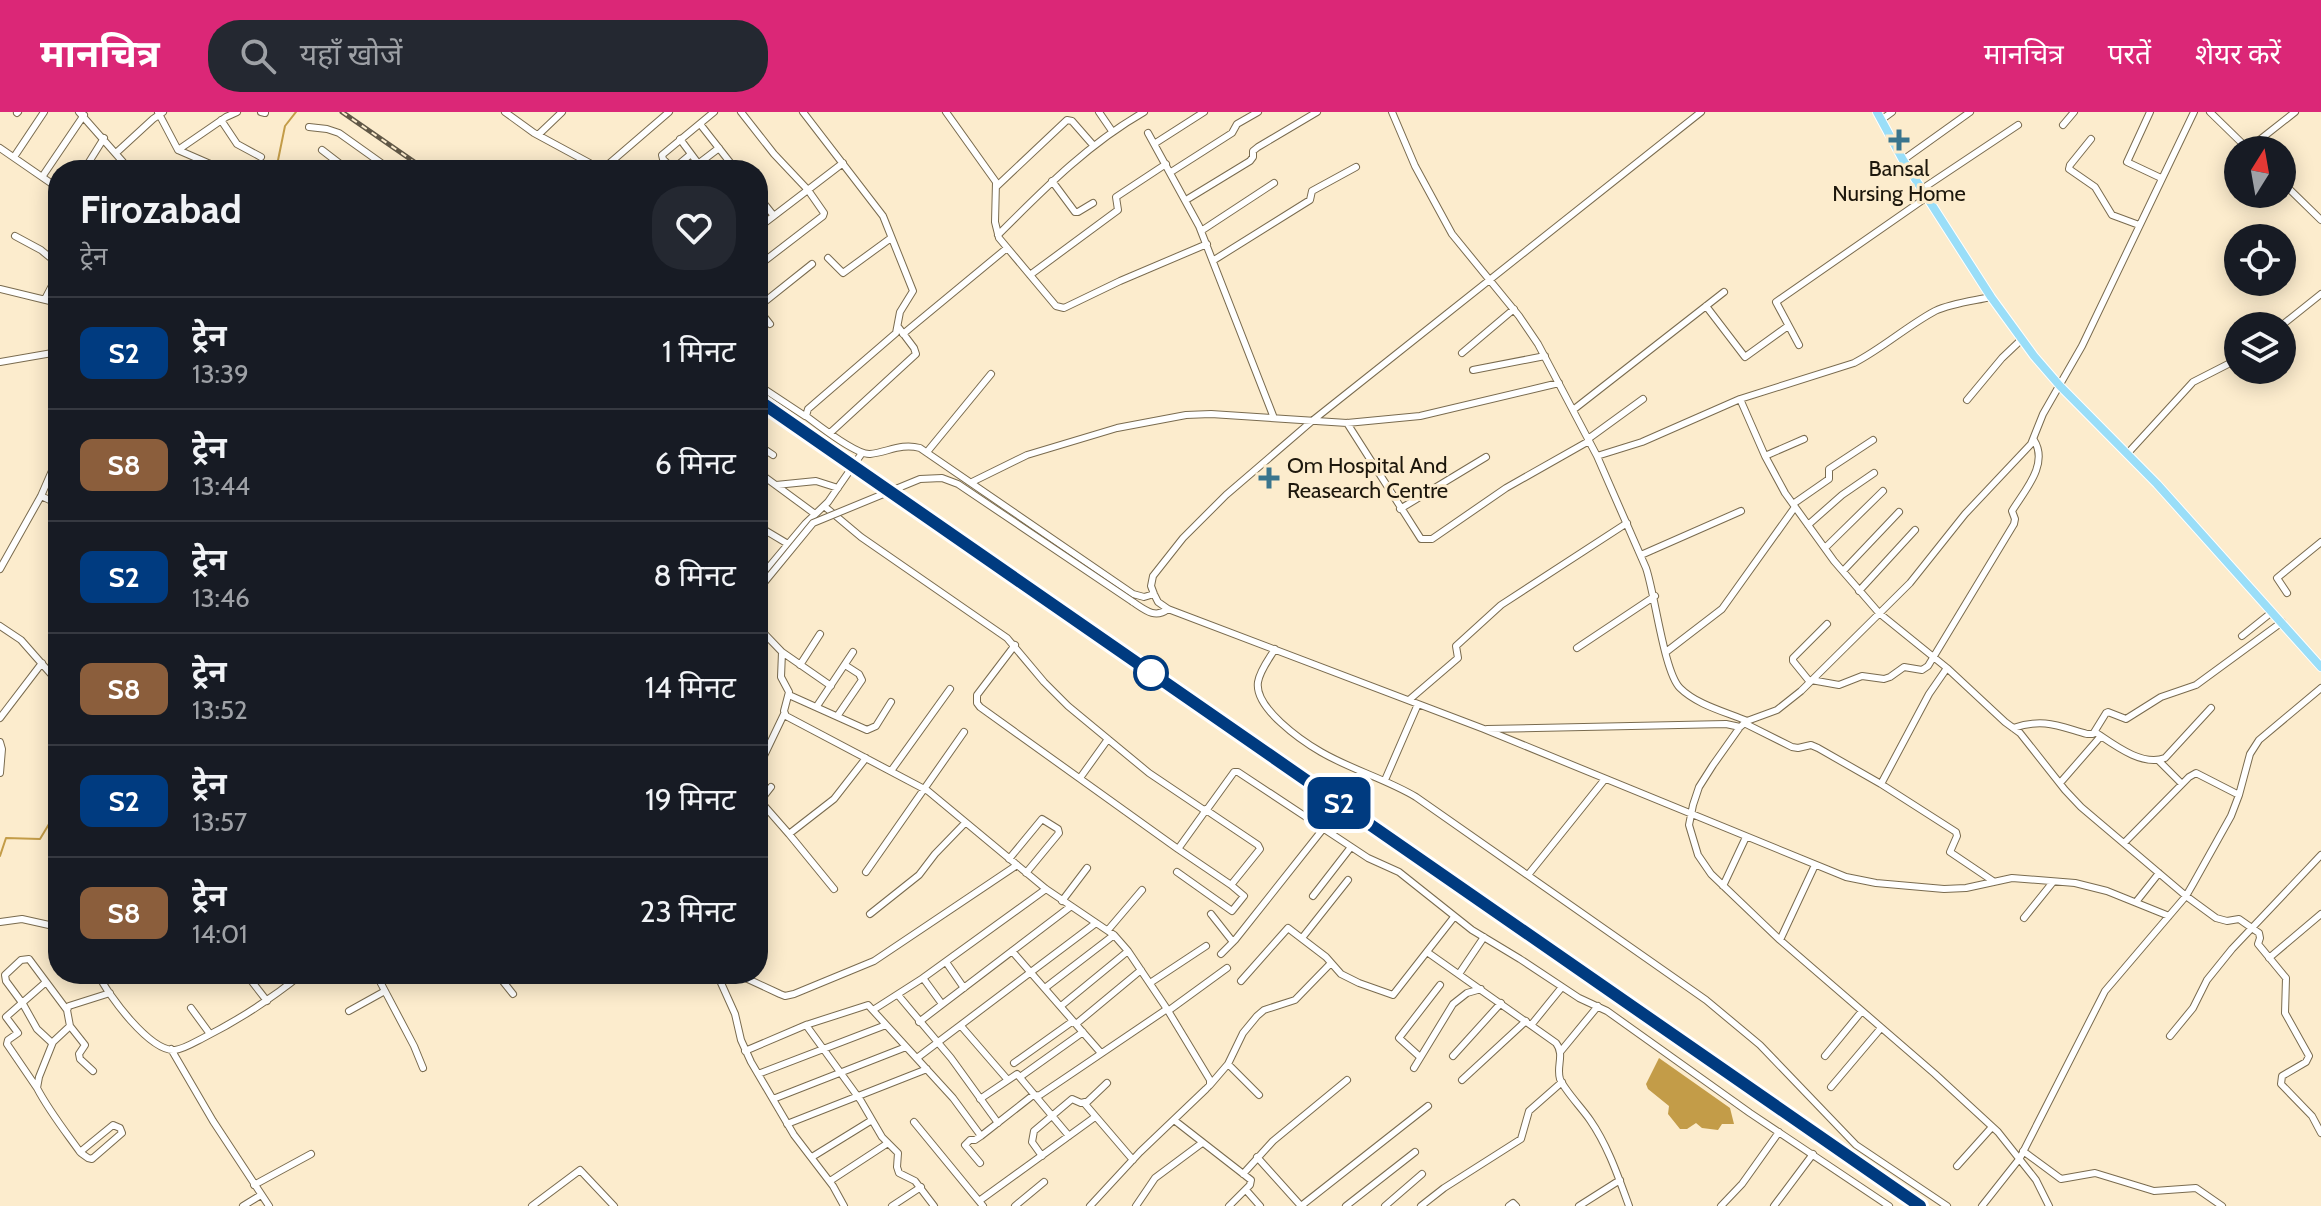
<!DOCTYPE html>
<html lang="hi">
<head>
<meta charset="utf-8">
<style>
  body { margin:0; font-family:Cabin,"Noto Sans Devanagari",sans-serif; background:#242831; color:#f1f3f6; height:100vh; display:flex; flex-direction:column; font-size:30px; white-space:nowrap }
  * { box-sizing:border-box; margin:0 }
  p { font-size:26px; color:#9ea1a6 }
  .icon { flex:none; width:44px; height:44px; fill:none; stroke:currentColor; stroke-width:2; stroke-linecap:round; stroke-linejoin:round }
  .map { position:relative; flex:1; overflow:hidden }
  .details { position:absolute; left:48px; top:48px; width:720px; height:824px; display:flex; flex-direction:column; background:#171b24; border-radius:32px; box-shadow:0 4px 20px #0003 }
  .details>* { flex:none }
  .badge { padding:0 16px; border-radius:12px; font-size:28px; line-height:52px }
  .needle { width:52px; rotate:11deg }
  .controls { position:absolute; left:2224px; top:24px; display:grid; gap:16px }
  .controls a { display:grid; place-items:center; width:72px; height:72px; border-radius:50%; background:#171b24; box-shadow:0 4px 20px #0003; font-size:40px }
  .map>.badge { position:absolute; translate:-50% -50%; box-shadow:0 0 0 4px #fff }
  .round { display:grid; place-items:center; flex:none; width:84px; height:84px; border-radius:32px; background:#242831 }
  .headline { display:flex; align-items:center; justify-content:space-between; height:136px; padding:0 32px }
  h1 { font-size:38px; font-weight:700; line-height:60px }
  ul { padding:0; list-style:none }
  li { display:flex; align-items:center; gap:24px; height:112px; padding:0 32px; border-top:2px solid #363941 }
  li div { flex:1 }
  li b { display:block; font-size:30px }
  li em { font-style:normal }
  li .badge { min-width:88px; font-weight:700; text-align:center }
  header { display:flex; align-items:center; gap:48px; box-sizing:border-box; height:112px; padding:0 40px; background:#db2777; color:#fff }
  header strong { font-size:38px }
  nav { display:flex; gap:44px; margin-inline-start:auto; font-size:28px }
  .search { width:560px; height:72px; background:#242831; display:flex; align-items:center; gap:20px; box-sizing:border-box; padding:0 28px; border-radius:32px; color:#9ea1a6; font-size:30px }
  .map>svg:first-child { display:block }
</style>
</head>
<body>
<header>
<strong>मानचित्र</strong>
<div class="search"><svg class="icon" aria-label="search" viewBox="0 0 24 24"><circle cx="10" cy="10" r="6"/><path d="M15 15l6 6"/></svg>यहाँ खोजें</div>
<nav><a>मानचित्र</a><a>परतें</a><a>शेयर करें</a></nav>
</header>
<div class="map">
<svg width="2321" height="1094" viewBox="0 0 2321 1094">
  <rect width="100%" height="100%" fill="#fceccd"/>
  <path fill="#c39c48" d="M1659,946l71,50 4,16h-12l-4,6 -16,-2 -6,-5 -9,6h-7l-12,-15 1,-8 -21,-17 -2,-5z"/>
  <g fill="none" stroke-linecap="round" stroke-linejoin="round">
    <path stroke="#c39c48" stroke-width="2" d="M276,58l9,-44 11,-14
      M0,744l6,-18 34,1 18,-30"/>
    <g stroke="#796b4f" stroke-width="8">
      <path id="minor" d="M79,0l44,50v8
        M158,0l20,38 46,20
        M261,0l4,1
        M505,0l29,21 61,33 9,2 65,-56
        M741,0l33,42 34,36 16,23 -1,3 -65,50
        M803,0l80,104 30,75 -13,21 -4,21 -88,76 -2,7c12,9 50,39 64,38 18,-2 31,-11 50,-6l213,146 11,3 10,-3
        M946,0l50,70 -1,40 4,16 57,68 8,2 56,-27 87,-37
        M1099,0l13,19
        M1392,0l23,54 37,68 67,82 19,28 59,112 49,112c9,26 18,104 34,120 17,17 46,24 67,33
        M1701,0l-389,309 -86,74 -43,43 -30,38 -2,10 3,8 4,8 10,7 316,120 362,148 30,6 68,6 22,-1 46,-10 63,5 32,8 62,25
        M2150,0l-23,50 34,16
        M2210,0l39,38
        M17,1l1,-1
        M221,8l16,24 24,13
        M1881,8l11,-8
        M700,12l36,46
        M2063,13l11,-13
        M309,15l18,2 12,4 52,37
        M1148,21l51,93 75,192
        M538,23l24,-23
        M680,27l23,31
        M2091,27l-21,26 -1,4 26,18 17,28 27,10
        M1154,32l50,-32
        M0,36l58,40
        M2248,37l47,-37
        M178,38l48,-33 11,-5
        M322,38l26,20
        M116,41l37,-34 10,-7
        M14,45l30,-45
        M1903,48l67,-48
        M698,52l21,-16
        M673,57l18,-15
        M84,58l20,-32
        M674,58l-11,-11 -1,-4 52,-43
        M1171,60l61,-39 5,-9 21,-12
        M42,65l42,-62
        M1052,69l23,31h3l15,-9
        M2282,70l39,38
        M997,74l70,-66 5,1 21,24
        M1922,77l96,-64
        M758,84l16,20
        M1186,88l64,-39 3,-4v-6l5,-4 59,-35
        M758,116l85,-65
        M1201,119l73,-48
        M998,123c46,-46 90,-91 146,-123
        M15,124l26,14 17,14
        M828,146l15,15 48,-35
        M1214,148l96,-60 2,-9 44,-24
        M1030,163l88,-65 -2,-13 50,-33
        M0,177l58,14
        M45,187l13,-25
        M1706,194l39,51 43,-31
        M758,195l54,-43
        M758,197l12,15
        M2281,214l40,-32
        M903,222l104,-86
        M1799,233l-23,-43 151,-105
        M1462,241l52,-44
        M0,250l58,-10
        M1473,258l72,-14
        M758,273l47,31
        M1740,287l25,57 20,37 49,68 45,52 68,55 58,54 15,11 45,57 16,17 105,89 30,22 11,3 12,-2 20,14 1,5 -2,6 28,34 -1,35 24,43 -3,6 -24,14 -1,8 31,32 9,17
        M1967,288l35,-42 20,-19
        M1573,298l151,-118
        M1347,311l74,116h11l74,-51 83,-47
        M830,321l86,-79 -2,-6 -15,-20
        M1588,327l55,-40
        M758,333l15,10
        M927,340l64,-78
        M2128,341l65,-71 45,-23
        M1597,344l45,-14 98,-43 114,-36c29,-15 53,-37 81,-52 17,-8 38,-10 56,-14
        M1765,344l39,-17
        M758,360l57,42
        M972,370l55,-27 90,-27 69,-13 25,-1 136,9 73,-7 139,-33
        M776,373l40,-4 22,7
        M41,384l17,8
        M1793,392l36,-25v-10l44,-29
        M824,394l37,31 146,101 37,44 24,24 81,67 55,37 4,-2 26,-36h4l130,86 31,14 73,58 48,29 59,39 28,13 143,102 139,93
        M1400,397l86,-52
        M1808,413l34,-30 32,-22
        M758,414l30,18
        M1825,436l58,-57
        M1641,443l100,-44
        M0,457l41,-73 17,-39
        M1843,459l56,-59
        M758,468l47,-56 23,-22 34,-49
        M1859,479l56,-61
        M2287,481l-10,-15 44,-36
        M1133,490c12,8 22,17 35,7
        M0,514l21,14 37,42
        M758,515l24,25 -1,25 8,15 -5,19 2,5 142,75 118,98 68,46 14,16 39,58 43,71v5l-4,4 -66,63 -50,54
        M2242,524l30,-24
        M1015,533l-38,50v8l3,4 198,142 28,-39 52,35 2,4 -29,36 -53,-36
        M1577,536l78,-52
        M1275,537c-6,10 -15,21 -17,33 -4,26 44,59 63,70 31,18 65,27 95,45l290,203 54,45 96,100 91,61
        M782,540l49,34
        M1666,540l56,-43 73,-102
        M800,553l20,-31
        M1811,568l28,5 23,-9 22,3 6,-2 14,-10 18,3 6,-4 86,-142 1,-5 -3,-8c13,-21 37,-47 22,-71
        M1810,570l-17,-21v-3l34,-34
        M789,583l78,35 9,-4 15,-24
        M1409,588l49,-42 -2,-12 45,-41 126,-82
        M817,594l36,-54
        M838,603l24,-35 -3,-6 -14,-9
        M0,606l42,-55
        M1744,611l48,24 6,1 13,-3 7,3 63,36 75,48 1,4 -7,16 43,29
        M2013,616c31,-10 45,-2 74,6h6l13,-21 2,-1 18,7 35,-22 35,-12 86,-63
        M1487,617l239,-5 14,3
        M2095,620c18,12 47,35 70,26l46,-50
        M0,630l2,7 -2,24
        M762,648l22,-46
        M2158,648l24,24
        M891,659l59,-82
        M1080,666l28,-39
        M1385,668l33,-76
        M2060,671l41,-47
        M1881,672l48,-90 18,-26
        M771,675l-11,14 29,33
        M2124,731l65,-66 7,-4 43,22
        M1009,747l33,-40 16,10 1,4 -33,40
        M866,760l98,-140
        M1177,760l55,39 12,-15 -13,-11
        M1528,763l77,-96
        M1723,774l23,-49
        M834,777l-45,-55 45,-35 32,-41
        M1313,784l38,-49
        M1062,789l25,-33
        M2136,790l23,-29
        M870,802l49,-39 16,-21 30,-31
        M1211,802l22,28
        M2024,806l29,-36
        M0,810l22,-3 36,8
        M1108,818l34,-40
        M1302,826l46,-58
        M1780,828l35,-75
        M1012,839l89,102
        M1427,840l129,91c9,12 0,23 4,36 5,12 22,29 30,41 18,26 28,56 39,86
        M1221,842l14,-14 88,-111
        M2269,846l52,-44
        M946,850l18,26
        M98,862c10,21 52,78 77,76 9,-1 20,-8 28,-12 36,-18 68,-39 99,-64
        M246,862l21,27
        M376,862l38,72 9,22
        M497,862l16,20
        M717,862l18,40 6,26 10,22 43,73 39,51 11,20
        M737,862l43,20 5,2 9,-2 80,-33 143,-96
        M1459,862l25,-37
        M923,866l19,26
        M1241,869l47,-53 38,29 15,17 18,9 34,12 61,-78
        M1150,871l56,-37
        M1045,876l69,-53
        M898,883l53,63 47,65
        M1061,894l67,-55
        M191,896l19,26
        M67,898l-38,-51 -8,1 -16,15 1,6 17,23 14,25 14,13 3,-1 16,-15 -3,-16 2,-4 41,-13
        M873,898l50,-32 123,-89
        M349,899l36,-20
        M1168,899l59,-43
        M919,910l151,-115
        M1076,912l65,-54
        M1532,912l30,-37
        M806,913l55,76 21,36 16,16 -1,14 2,6 16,8 19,25
        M70,914l15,19 -6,9 1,5 13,12
        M961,914l46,53
        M2170,924l23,-28 14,-28 25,-31 89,-94
        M53,930l-14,35 -2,11c12,23 28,43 43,64l1,1 7,5 4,1 30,-26 -2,-5 -7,-3 -33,27
        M171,937l42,72 56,85
        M745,939l61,-26 62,-20 85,93 28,38 51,-40 8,-1 127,-86
        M1561,939l37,-45
        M1453,944l48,-53
        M1825,944l37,-45
        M1420,945l-21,-19 41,-53
        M917,946l179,-135
        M1014,951l59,-42
        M1228,952l31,31
        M1414,956l39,-64 14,-11 14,-4
        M758,962l128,-49
        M1020,965l63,-45
        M1462,968l64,-59
        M1107,971l-22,21 48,56
        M1210,973l18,-21 15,-31 14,-17 7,-6 31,-10 36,-37
        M1831,975l50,-59
        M37,976l-30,-44 1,-4 10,-7 -12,-16 40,-35
        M773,987l133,-52
        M980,987l37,-25 52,62
        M1174,1008l77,60 -1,5 -21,21
        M914,1010l69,84
        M787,1012l140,-55
        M2023,1039l38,28 34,-6 59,18 42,-3 26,18
        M1042,1044l-10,-14 2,-11 38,-32 9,4 4,-1
        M812,1045l60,-37
        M1257,1045l44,49
        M980,1051l-15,-18 5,-5h5l6,-4
        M1957,1054l35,-39
        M1243,1062l30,-33 74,-61
        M830,1069l58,-38
        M254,1073l57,-31
        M1246,1078l14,16
        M979,1089l116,-84
        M243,1094l18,-11
        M532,1094l48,-36 34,36
        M892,1094l29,-19
        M1015,1094l29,-24
        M1136,1094l19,-28 47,-35
        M1301,1094l127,-100
        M1346,1094l69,-54
        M1385,1094l37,-32
        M1421,1094l23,-18 77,-49 8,-28 33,-29
        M1509,1094l4,-3 3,3
        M1579,1094l41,-26
        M1721,1094l21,-22 37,-52
        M1774,1094l39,-52
        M1982,1094l38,-48 85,-167 81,-95 7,-12 38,-68 8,-21 11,-41 9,-14 62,-52
        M2049,1094l-13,-26 -38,-48 -63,-58 -155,-134 -69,-66 -13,-19 -9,-30 4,-20 6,-18 14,-22 27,-38 7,-6 30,-11 24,-19 109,-108 55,-69 66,-70 12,-30 39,-68 112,-234"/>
    </g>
    <g stroke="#fff" stroke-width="10">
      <path id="major" d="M1877,0l26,48 88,137 43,59 26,30 97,98 164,183"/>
    </g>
    <use href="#minor" stroke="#fff" stroke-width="6"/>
    <use href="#major" stroke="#9adef8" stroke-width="8"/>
    <g stroke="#605746" stroke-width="5">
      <path id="rail" d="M342,0l84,58
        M758,288l1162,806"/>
    </g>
    <use href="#rail" stroke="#fceccd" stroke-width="2" stroke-dasharray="6" stroke-linecap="butt"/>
    <g stroke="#796b4f" stroke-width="8" stroke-linecap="butt">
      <path id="minor-bridge" d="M758,478l55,-67 107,-44 22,-1 16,6 175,118"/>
    </g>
    <use href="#minor-bridge" stroke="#fff" stroke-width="6"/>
  </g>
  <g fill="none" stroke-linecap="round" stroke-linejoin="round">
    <g stroke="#fff" stroke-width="18">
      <path id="line" d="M758,288l1162,806"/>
    </g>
    <use href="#line" stroke="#003b80" stroke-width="12"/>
  </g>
  <g fill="#3a758d" stroke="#fceccd" stroke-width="3">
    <path d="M1895 16h8v8h8v8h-8v8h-8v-8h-8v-8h8z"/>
    <path d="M1265 354h8v8h8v8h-8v8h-8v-8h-8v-8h8z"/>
  </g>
  <circle fill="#fff" stroke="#003b80" stroke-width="4" cx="1151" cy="561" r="16"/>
  <g text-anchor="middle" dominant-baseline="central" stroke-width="6" stroke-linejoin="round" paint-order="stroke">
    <g font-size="22" fill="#1d170c" stroke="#fceccd">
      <text x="1899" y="56">Bansal<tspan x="1899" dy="25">Nursing Home</tspan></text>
      <text x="1287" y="353" text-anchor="start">Om Hospital And<tspan x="1287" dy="25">Reasearch Centre</tspan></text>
    </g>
  </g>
</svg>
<div class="controls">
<a><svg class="needle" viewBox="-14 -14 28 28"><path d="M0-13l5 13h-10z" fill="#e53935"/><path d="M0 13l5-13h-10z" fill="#9ea1a6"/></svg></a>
<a><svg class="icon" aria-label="locate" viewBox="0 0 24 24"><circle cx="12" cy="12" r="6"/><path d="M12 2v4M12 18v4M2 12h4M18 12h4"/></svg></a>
<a><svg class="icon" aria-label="layers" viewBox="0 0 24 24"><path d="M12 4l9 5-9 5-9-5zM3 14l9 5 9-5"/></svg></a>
</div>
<b class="badge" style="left:1339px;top:691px;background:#003b80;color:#fff">S2</b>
<section class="details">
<div class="headline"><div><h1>Firozabad</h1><p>ट्रेन</p></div><a class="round"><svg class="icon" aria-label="heart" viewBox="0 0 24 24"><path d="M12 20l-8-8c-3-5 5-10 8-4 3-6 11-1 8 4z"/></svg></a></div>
<ul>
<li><span class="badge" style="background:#003b80;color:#fff">S2</span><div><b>ट्रेन</b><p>13:39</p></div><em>1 मिनट</em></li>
<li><span class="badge" style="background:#8b5e3c;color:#fff">S8</span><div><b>ट्रेन</b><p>13:44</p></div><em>6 मिनट</em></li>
<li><span class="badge" style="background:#003b80;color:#fff">S2</span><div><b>ट्रेन</b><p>13:46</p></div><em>8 मिनट</em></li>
<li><span class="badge" style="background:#8b5e3c;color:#fff">S8</span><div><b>ट्रेन</b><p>13:52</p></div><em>14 मिनट</em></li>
<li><span class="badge" style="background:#003b80;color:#fff">S2</span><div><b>ट्रेन</b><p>13:57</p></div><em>19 मिनट</em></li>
<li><span class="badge" style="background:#8b5e3c;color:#fff">S8</span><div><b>ट्रेन</b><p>14:01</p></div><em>23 मिनट</em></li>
</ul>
</section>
</div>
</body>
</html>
